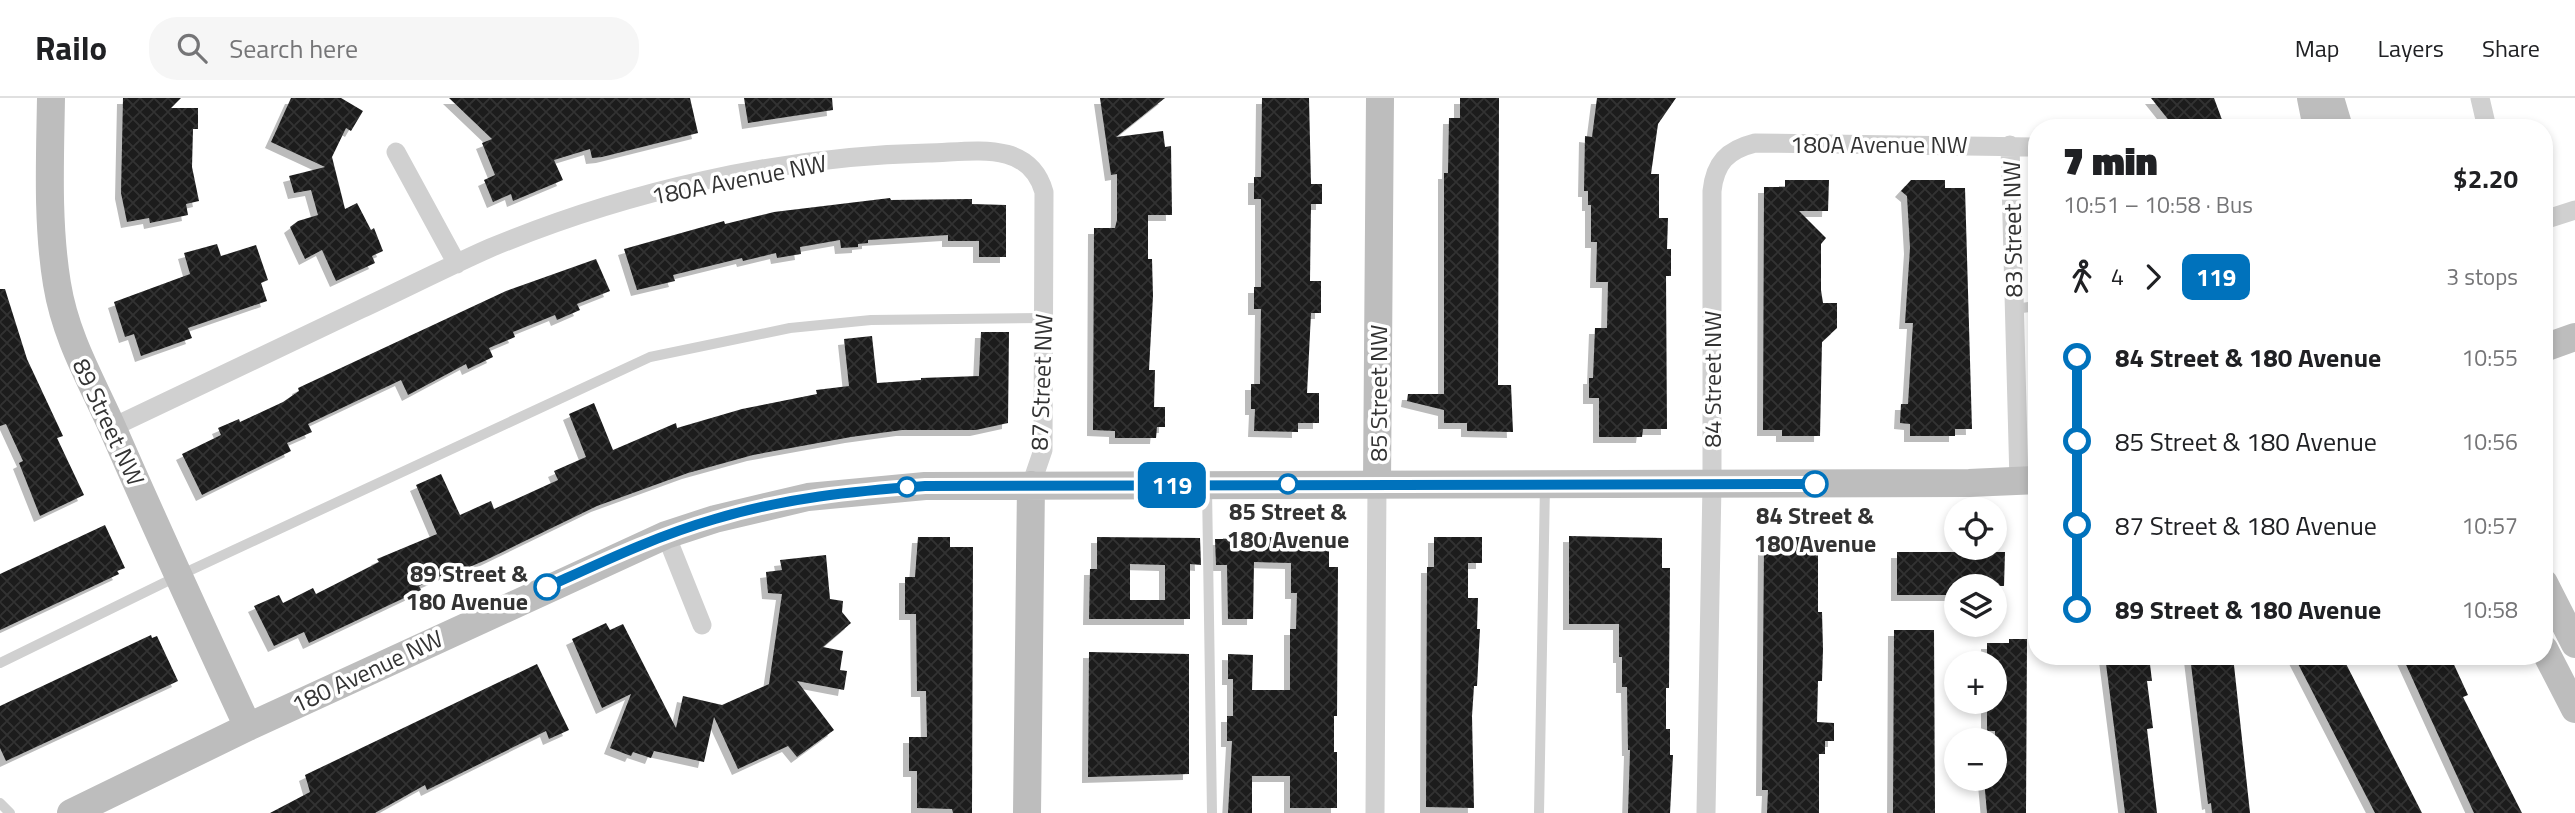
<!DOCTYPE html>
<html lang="en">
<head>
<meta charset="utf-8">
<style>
  body { margin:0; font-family:"Titillium Web",sans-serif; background:#f6f6f6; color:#202124; height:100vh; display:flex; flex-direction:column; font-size:26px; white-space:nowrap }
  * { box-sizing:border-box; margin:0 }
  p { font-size:23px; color:#757577 }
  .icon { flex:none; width:38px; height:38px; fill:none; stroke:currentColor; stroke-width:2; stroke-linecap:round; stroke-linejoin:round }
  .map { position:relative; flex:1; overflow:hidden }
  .sheet { position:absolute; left:2028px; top:21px; width:525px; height:546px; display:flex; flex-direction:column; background:#fff; border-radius:28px; box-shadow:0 4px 10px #0003 }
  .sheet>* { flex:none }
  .badge { padding:0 14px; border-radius:10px; font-size:24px; line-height:46px }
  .tools { position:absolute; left:1944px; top:399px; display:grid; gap:14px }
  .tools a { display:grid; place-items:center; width:63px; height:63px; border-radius:50%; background:#fff; box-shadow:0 4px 10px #0003; font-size:35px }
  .map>.badge { position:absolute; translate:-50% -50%; box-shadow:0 0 0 4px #fff }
  .legs { display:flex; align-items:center; gap:10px; height:77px; padding:0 35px; font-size:23px }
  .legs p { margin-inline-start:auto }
  .overview { display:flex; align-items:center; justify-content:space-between; height:119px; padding:0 35px }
  h1 { font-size:38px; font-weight:800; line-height:52px }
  ul { padding:0 35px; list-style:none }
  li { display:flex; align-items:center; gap:24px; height:84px; font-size:26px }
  li i { display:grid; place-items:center; width:10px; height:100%; margin:0 9px; background:currentColor }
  li i::after { content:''; width:18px; height:18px; margin:-9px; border:5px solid; border-radius:50%; background:#fff }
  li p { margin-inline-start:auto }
  li:first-child i { background:linear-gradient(#0000 50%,currentColor 0) }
  li:last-child i { background:linear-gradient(currentColor 50%,#0000 0) }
  header { display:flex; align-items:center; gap:42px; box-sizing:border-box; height:98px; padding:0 35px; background:#fff; border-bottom:2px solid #e0e0e0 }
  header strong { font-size:33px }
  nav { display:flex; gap:38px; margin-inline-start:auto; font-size:24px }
  .search { width:490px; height:63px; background:#f6f6f6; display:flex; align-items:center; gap:18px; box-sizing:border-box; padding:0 24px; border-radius:28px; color:#757577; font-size:26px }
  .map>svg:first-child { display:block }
</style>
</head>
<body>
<header>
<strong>Railo</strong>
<div class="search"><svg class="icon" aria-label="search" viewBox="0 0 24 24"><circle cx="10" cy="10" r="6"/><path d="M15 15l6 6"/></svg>Search here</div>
<nav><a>Map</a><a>Layers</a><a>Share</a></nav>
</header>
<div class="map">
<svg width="2575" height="715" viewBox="0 0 2575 715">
  <defs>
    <pattern id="building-cross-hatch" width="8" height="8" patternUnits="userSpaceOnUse" patternTransform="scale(1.75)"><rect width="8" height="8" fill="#1a1a1a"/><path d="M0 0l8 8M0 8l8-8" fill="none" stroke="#333"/></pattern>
    <filter id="shadow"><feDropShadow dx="-6" dy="6" stdDeviation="0" flood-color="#0004"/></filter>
  </defs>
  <rect width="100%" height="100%" fill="#fff"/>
  <path fill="url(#building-cross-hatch)" fill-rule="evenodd" filter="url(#shadow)" d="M123,0h58l-10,10h27v21h-5l-1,38 7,34 -13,3 2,11 -38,8 -1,-5 -22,4 -6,-29z
    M291,0h50l22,13 -12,20 -5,-3 -14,29 13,52 12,-6 14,27 3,-2 9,23 -11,5 3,7 -39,18 -14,-31 -17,9 -15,-32 8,-6 20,-6 -7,-25 -17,3 -5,-17 36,-9 -54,-25z
    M449,0h241l8,35 -96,24 -10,1 -2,-9 -36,11 9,20 -50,21 -2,-7 -18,8 -9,-22 11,-5 -13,-32 10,-4z
    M744,0h88l1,12 -85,13z
    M1100,0h65l-49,39 47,-6 2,16 6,-1 1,69h-24v44h4l1,37 -4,74h6l-1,37h11v20h-8l-1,11h-41v-7l-22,-1 1,-202h21l2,-8v-46l-6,1z
    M1262,0h47l2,86h11v20h-11l-1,77h11v32h-10l-4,80h12v30h-21v9l-44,-1 1,-22h-4v-25h9l1,-75h-7v-22h7v-88h-7v-22h7z
    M1460,0h39l-1,287h13l2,47 -46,-1v-8h-23v-13l-37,-9 1,-7h36v-221h4l1,-55h11z
    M1597,0h79l-18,26 -7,50h8v44h9l-1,31h4v27h-5l1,153h-24l-1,8h-43v-39h-10v-20h4l2,-50h12l1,-46h-12l1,-40h-6v-37h-3v-14h-4l1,-55 7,1z
    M2151,0h63l11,30h-50z
    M1785,82h44l-1,31h-29l27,27 -5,6v46l2,13h14v25l-15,14 -2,94h-38v-6h-19l1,-243h21z
    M1911,82h34v8h20l7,241h-17v7h-45v-12l-10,-1 1,-19h7l5,-81h-8l5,-75 -3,-52 -6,-5z
    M890,100l1,2 81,-1v5l34,1v52h-27v-16h-31v-6l-80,5v3l-10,1v3l-17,1 -1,-8 -40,7 1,7 -24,4 -1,-5 -33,8 -1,-3 -69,17 2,6 -38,9 -13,-41 100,-28 1,3 49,-12z
    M217,146l4,12 35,-11 12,35 -7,3 6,18 -79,27 4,10 -51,18 -7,-22 -9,3 -11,-35 76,-28 -6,-21z
    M596,161l14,32 -33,13 3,6 -23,10 -2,-5 -42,17 2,5 -26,11 4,9 -25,12 -2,-5 -58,31 -7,-15 -93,44 4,8 -25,11 4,8 -89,44 -20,-41 39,-19 -3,-7 21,-9 1,3 43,-20 16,-11 -1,-3 208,-97z
    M0,191h5l22,70 36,77 -6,2 27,57 -44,21 -21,-53 4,-2 -17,-37 -6,2z
    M981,234h28l-1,91 -32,7h-74l-51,7 -98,18 -65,18 -91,33 -111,54 -31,13 -1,-3 -35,16 2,4 -112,53 -5,-11 -30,14 -20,-40 25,-11 4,8 30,-15 3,6 63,-32 -2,-3 60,-25 -21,-49 25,-11 19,41 31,-14 3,8 64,-29 -4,-9 32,-14 -17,-43 25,-11 19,47 63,-27 1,5 65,-19 75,-15 -1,-4 33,-4 -5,-47 28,-3 5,47 44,-3v-2l58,-2z
    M105,427l20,43 -8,3 2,3 -119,56v-56z
    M1229,434h24v5h76v30h9l-1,149h-3v36h3v56h-47v-32h-38v37h-24l4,-72h-5v-25h6v-37h-5v-25l25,1 -1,35h38v-61h6l1,-36h-6v-30l-37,-1 -1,57h-25l-1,-54h-11l-1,-26h13z
    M1569,438l93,2v30h8l-1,120h-3v41h4v26h3l-3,58h-42l2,-63h-2l-1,-63h-5v-30h-3v-33h-50z
    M918,439h32v10h23l-1,266h-19l-1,-4 -35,-1v-37h-8v-34h18l-1,-46h-9l-1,-77h-11v-37h10z
    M1097,439l103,1 1,27 -11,-1v55h-101l1,-50h7zM1130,466l35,1v35h-35z
    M1434,439h48v26h-14v35h10l-1,31h3l-3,57h-3l-2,30 2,92 -48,-1 1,-240h7z
    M1780,439h38v75h4l1,37 -1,32h-4l-1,41 17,1v18h-9v13h-6v59h-52l1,-23h-6l2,-245h16z
    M1897,454h108l-1,34h-48v9h-59z
    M826,457l4,44 13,2 -1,11 9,11 -28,24 20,4 -3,19 7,1 -3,19 -47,-9 37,49 -37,27 -9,-11 -50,23 -24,-52 -10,45 -50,-11 -3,7 -18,-6 -2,4 -21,-8 21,-54 -29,14 -30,-69 34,-16 4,7 13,-6 53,104 7,-32 39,9 47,-21 13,-90 -14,-1 -2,-21 16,-2 -2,-10z
    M1894,532h40l1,183h-42z
    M151,537l1,3 5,-2 21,45 -172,80 -6,-13v-42z
    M2009,541h18l-1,174h-39l-3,-34h11v-48h-8v-29h8v-39h-8v-20h22z
    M1089,554l100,2v120l-101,3z
    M2105,558h44l3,25h-5l6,47 -6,1 10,84h-32z
    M2190,558h43l17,157h-38l-1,-10 -3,1z
    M2294,558h48l80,157h-47z
    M2402,558h48l18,39 -5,2 59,116h-48z
    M537,566l32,66 -20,9 -3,-8 -119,59 -2,-5 -50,28h-105l40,-21 -5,-17z"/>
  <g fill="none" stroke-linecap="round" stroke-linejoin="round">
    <path stroke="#d0d0d0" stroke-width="10" d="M2014,211l23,-3
      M1207,390l5,325
      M0,565l178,-87 472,-219 140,-29 81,-8 172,-2
      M0,705l10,10
      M1539,715l6,-328"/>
    <path stroke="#d0d0d0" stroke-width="19" d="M2480,0l7,30
      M2010,47l9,336
      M396,54l61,112
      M2544,122l31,-10
      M113,329c82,-39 165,-78 248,-118 43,-20 86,-42 129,-61 137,-57 290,-92 438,-95 45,-1 101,-14 116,39l-1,258 -12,35
      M666,437l36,90
      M1375,715l2,-329
      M1706,715l6,-329v-293c3,-28 15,-41 43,-48l282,4"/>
    <path stroke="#bdbdbd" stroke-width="28" d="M51,0c-1,62 -4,125 6,186 9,56 37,101 59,152 43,98 87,194 132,291
      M2311,0l6,30
      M2330,0l9,30
      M2544,250l31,-11
      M1377,386l3,-386
      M2544,485l31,61
      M2544,551l31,60
      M71,715l177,-86 418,-192 49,-16 93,-22 117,-11 1044,-3 68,-3
      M1027,715l4,-328"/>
  </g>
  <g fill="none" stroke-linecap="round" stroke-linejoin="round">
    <g stroke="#fff" stroke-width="16">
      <path id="line-1" d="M547,489c55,-25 109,-51 168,-68 69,-21 139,-28 210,-33l890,-2"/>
    </g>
    <use href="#line-1" stroke="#0072bc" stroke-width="10"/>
  </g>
  <g fill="#fff" stroke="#0072bc" stroke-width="3.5">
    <circle cx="1288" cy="386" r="9"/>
    <circle cx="1815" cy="386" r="12"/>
    <circle cx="907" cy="389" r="9"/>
    <circle cx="547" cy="489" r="12"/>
  </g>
  <g text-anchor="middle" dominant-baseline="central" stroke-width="7" stroke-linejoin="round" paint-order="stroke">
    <g font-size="24" fill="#333" stroke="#fff">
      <text x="1879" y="46">180A Avenue NW</text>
      <text transform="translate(739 81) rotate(-11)">180A Avenue NW</text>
      <text transform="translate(2012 131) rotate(-91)">83 Street NW</text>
      <text transform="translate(1712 281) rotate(-90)">84 Street NW</text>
      <text transform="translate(1041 284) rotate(-88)">87 Street NW</text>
      <text transform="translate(1378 295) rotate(-90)">85 Street NW</text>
      <text transform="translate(109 324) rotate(65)">89 Street NW</text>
      <text transform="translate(367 573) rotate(-25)">180 Avenue NW</text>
    </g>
    <g font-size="24" font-weight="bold" fill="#333" stroke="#fff">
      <text x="1288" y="413">85 Street &amp;<tspan x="1288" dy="28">180 Avenue</tspan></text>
      <text x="1815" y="417">84 Street &amp;<tspan x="1815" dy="28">180 Avenue</tspan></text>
      <text x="528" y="475" text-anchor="end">89 Street &amp;<tspan x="528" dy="28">180 Avenue</tspan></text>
    </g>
  </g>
</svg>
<div class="tools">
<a><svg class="icon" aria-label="locate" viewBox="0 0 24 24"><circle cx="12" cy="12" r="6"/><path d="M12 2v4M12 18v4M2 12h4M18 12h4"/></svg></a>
<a><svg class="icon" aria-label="layers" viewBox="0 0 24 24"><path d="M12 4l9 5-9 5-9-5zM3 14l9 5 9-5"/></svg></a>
<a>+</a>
<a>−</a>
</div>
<b class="badge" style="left:1172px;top:387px;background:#0072bc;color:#fff">119</b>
<section class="sheet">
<div class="overview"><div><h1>7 min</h1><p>10:51 – 10:58 · Bus</p></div><b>$2.20</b></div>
<div class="legs"><svg class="icon" aria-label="walk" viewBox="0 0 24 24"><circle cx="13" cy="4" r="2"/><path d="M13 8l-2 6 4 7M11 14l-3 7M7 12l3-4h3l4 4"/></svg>4<svg class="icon" aria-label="forward" viewBox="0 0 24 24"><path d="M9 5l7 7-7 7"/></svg><b class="badge" style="background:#0072bc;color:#fff">119</b><p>3 stops</p></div>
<ul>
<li><i style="color:#0072bc"></i><b>84 Street &amp; 180 Avenue</b><p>10:55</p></li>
<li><i style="color:#0072bc"></i><span>85 Street &amp; 180 Avenue</span><p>10:56</p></li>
<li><i style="color:#0072bc"></i><span>87 Street &amp; 180 Avenue</span><p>10:57</p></li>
<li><i style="color:#0072bc"></i><b>89 Street &amp; 180 Avenue</b><p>10:58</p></li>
</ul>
</section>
</div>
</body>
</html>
